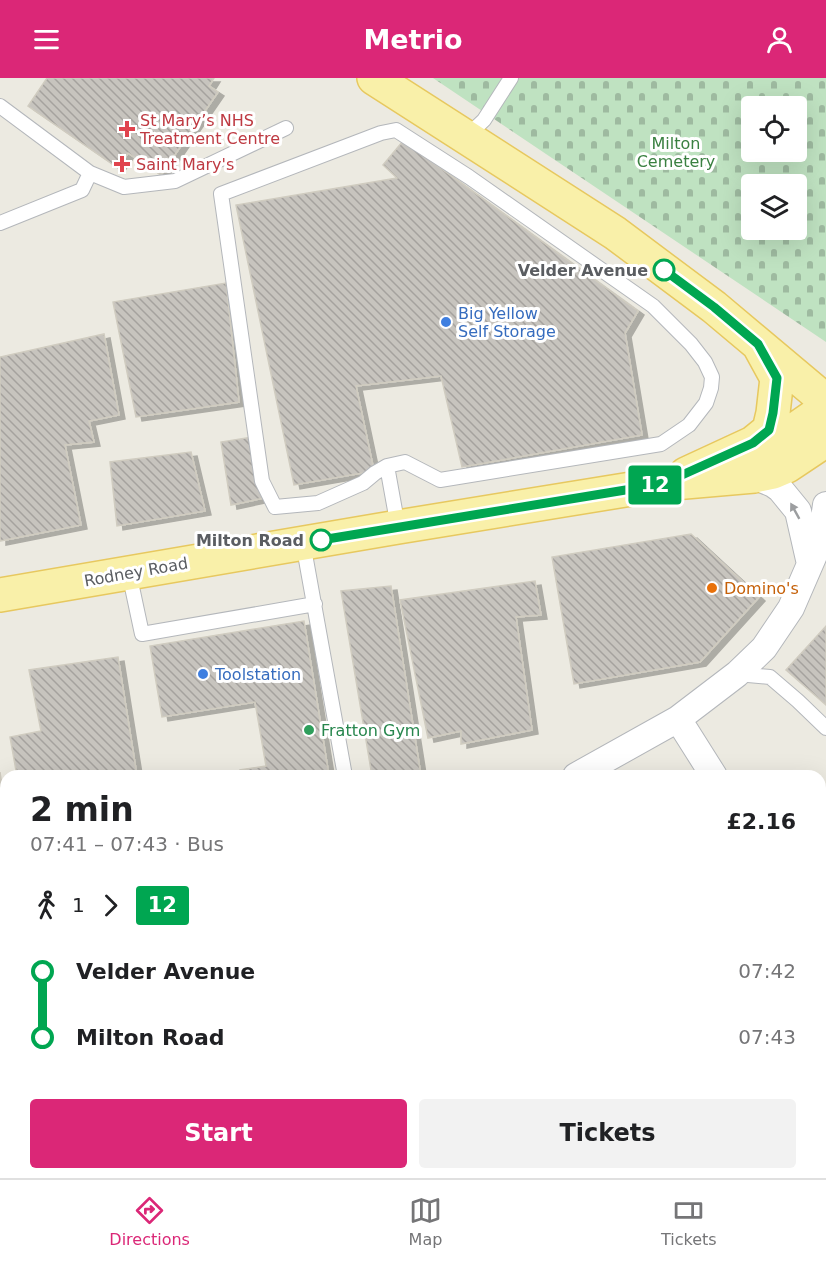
<!DOCTYPE html>
<html lang="en">
<head>
<meta charset="utf-8">
<style>
  body { margin:0; font-family:"DejaVu Sans",sans-serif; background:#f2f2f2; color:#202124; height:100vh; display:flex; flex-direction:column; font-size:22px; white-space:nowrap }
  * { box-sizing:border-box; margin:0 }
  p { font-size:20px; color:#757577 }
  .icon { flex:none; width:33px; height:33px; fill:none; stroke:currentColor; stroke-width:2; stroke-linecap:round; stroke-linejoin:round }
  .map { position:relative; flex:1; overflow:hidden }
  .sheet { position:absolute; left:0px; top:692px; width:826px; height:410px; display:flex; flex-direction:column; background:#fff; border-radius:18px 18px 0 0; box-shadow:0 6px 24px #0002 }
  .sheet>* { flex:none }
  .badge { padding:0 12px; border-radius:4px; font-size:21px; line-height:39px }
  .controls { position:absolute; left:741px; top:18px; display:grid; gap:12px }
  .controls a { display:grid; place-items:center; width:66px; height:66px; border-radius:6px; background:#fff; box-shadow:0 6px 24px #0002; font-size:30px }
  .map>.badge { position:absolute; translate:-50% -50%; box-shadow:0 0 0 3px #fff }
  .legs { display:flex; align-items:center; gap:9px; height:66px; padding:0 30px; font-size:20px }
  .legs p { margin-inline-start:auto }
  .headline { display:flex; align-items:center; justify-content:space-between; height:102px; padding:0 30px }
  h1 { font-size:33px; font-weight:600; line-height:45px }
  .button { display:flex; gap:12px; margin-top:auto; padding:12px 30px }
  .button a { flex:1; height:69px; border-radius:6px; background:#db2777; color:#fff; font-size:24px; font-weight:600; line-height:69px; text-align:center }
  .button a+a { background:#f2f2f2; color:#202124 }
  ul { padding:0 30px; list-style:none }
  li { display:flex; align-items:center; gap:21px; height:66px; font-size:22px }
  li i { display:grid; place-items:center; width:9px; height:100%; margin:0 8px; background:currentColor }
  li i::after { content:''; width:15px; height:15px; margin:-8px; border:4px solid; border-radius:50%; background:#fff }
  li p { margin-inline-start:auto }
  li:first-child i { background:linear-gradient(#0000 50%,currentColor 0) }
  li:last-child i { background:linear-gradient(currentColor 50%,#0000 0) }
  header { display:flex; justify-content:space-between; align-items:center; height:78px; padding:0 30px; background:#db2777; color:#fff; font-size:27px; font-weight:600 }
  .tab-bar { display:flex; justify-content:space-around; align-items:center; height:84px; border-top:2px solid #e0e0e0; background:#fff; font-size:16px; color:#757577 }
  .tab-bar a { display:grid; justify-items:center; gap:3px }
  .tab-bar .active { color:#db2777 }
  .map>svg:first-child { display:block }
</style>
</head>
<body>
<header><svg class="icon" aria-label="menu" viewBox="0 0 24 24"><path d="M4 6h16M4 12h16M4 18h16"/></svg>Metrio<svg class="icon" aria-label="person" viewBox="0 0 24 24"><circle cx="12" cy="8" r="4"/><path d="M4 21q1-7 8-7t8 7"/></svg></header>
<div class="map">
<svg width="826" height="1100" viewBox="0 0 826 1100">
  <defs>
    <pattern id="cemetery-stones" width="16" height="16" patternUnits="userSpaceOnUse" patternTransform="scale(1.5)"><rect width="16" height="16" fill="#bfe2c1"/><path d="M2 7V4a2 2 0 0 1 4 0v3zM10 15v-3a2 2 0 0 1 4 0v3z" fill="#9ebaa0"/></pattern>
    <pattern id="building-back-hatch" width="6" height="6" patternUnits="userSpaceOnUse" patternTransform="scale(1.5)"><rect width="6" height="6" fill="#c7c4be"/><path d="M-1 5l2 2M0 0l6 6M5-1l2 2" fill="none" stroke="#a5a29e"/></pattern>
    <filter id="shadow"><feDropShadow dx="6" dy="4" stdDeviation="0" flood-color="#0004"/></filter>
  </defs>
  <rect width="100%" height="100%" fill="#eceae1"/>
  <path fill="url(#cemetery-stones)" fill-rule="evenodd" d="M433,0h393v264zM752,28h44v46h-44zM752,106h44v46h-44z"/>
  <path fill="url(#building-back-hatch)" stroke="#d0ccc0" stroke-width="1.5" filter="url(#shadow)" d="M47,0h167l-5,8 9,6 -57,83 -33,-22 -10,15 -90,-62z
    M403,63l235,170 -13,22 17,102 -180,32 -21,-91 -85,10 18,85 -80,14 -58,-280 161,-27 -14,-13z
    M226,205l13,119 -103,15 -23,-115z
    M104,256l15,81 -30,6 5,21 -29,3 16,80 -81,16v-184z
    M252,359l12,61 -33,7 -10,-63z
    M191,374l14,59 -88,15 -7,-64z
    M691,456l68,63 -59,65 -126,22 -22,-127z
    M535,503l6,34 -25,2 16,113 -71,14v-13l-33,7 -28,-138z
    M391,508l30,190h-49l-31,-185z
    M304,543l25,155h-88l-1,-6 26,-4 -11,-64 -93,15 -12,-71z
    M826,548v79l-40,-35z
    M118,579l19,119h-120l-7,-39 31,-6 -12,-61z
    M0,694l6,42v78l-6,1z
    M6,826v77l-6,1v-77z
    M245,1095h206v5h-218z
    M451,1095h53l3,5h-56z"/>
  <g fill="none" stroke-linecap="round" stroke-linejoin="round">
    <g stroke="#b4b7bb" stroke-width="16">
      <path id="service" d="M0,28l90,67 -8,17 -82,33
        M466,59l18,-17 27,-42
        M90,95l34,14 51,-6 111,-53
        M387,388l18,-4 35,18 221,-36 28,-19 17,-22 5,-15 1,-11 -7,-15 -14,-18 -38,-38 -184,-129 -73,-47 -15,3 -160,61 41,287 13,26 43,-4 45,-20 12,-10 12,-7 11,61
        M303,465l42,233
        M129,495l13,61 173,-30
        M737,596l33,3 28,24 28,27"/>
    </g>
    <g stroke="#b4b7bb" stroke-width="28">
      <path id="minor" d="M754,398l19,8 7,5 18,22 12,53
        M678,641l36,57
        M576,698l102,-57 59,-45 27,-26 27,-40 30,-69 5,-34
        M820,864l6,9
        M679,1095l2,5"/>
    </g>
    <g stroke="#e7c85f" stroke-width="36">
      <path id="primary" d="M374,0l241,155 99,74 112,94
        M752,375l31,-15 43,-30
        M686,396l67,-31 16,-13 4,-17 4,-35 -17,-31
        M0,517l398,-68 264,-43 92,-8 19,-4 14,-6 39,-26"/>
    </g>
    <use href="#service" stroke="#fff" stroke-width="14"/>
    <use href="#minor" stroke="#fff" stroke-width="26"/>
    <use href="#primary" stroke="#f9f0a9" stroke-width="33"/>
  </g>
  <defs><path id="oneway-solid" d="M-6-.8H1V-3.2L6.5 0L1 3.2V.8H-6Z" transform="scale(1.5)"/></defs>
  <use fill="#9c9ea0" href="#oneway-solid" transform="translate(795 433) rotate(-119)"/>
  <g fill="none" stroke-linecap="round" stroke-linejoin="round">
    <g stroke="#fff" stroke-width="14">
      <path id="line-1" d="M321,462l341,-56 91,-41 16,-13 4,-17 4,-35 -19,-34 -44,-37 -50,-37"/>
    </g>
    <use href="#line-1" stroke="#00a651" stroke-width="9"/>
  </g>
  <g fill="#e0444e" stroke="#fff" stroke-width="2">
    <path d="M124 42h6v6h6v6h-6v6h-6v-6h-6v-6h6z"/>
    <path d="M119 77h6v6h6v6h-6v6h-6v-6h-6v-6h6z"/>
  </g>
  <g fill="#fff" stroke="#00a651" stroke-width="3">
    <circle cx="664" cy="192" r="10"/>
    <circle cx="321" cy="462" r="10"/>
  </g>
  <g fill="#3f7fe0" stroke="#fff" stroke-width="2">
    <circle cx="446" cy="244" r="6"/>
    <circle cx="203" cy="596" r="6"/>
  </g>
  <circle fill="#e8710a" stroke="#fff" stroke-width="2" cx="712" cy="510" r="6"/>
  <circle fill="#2e9e5b" stroke="#fff" stroke-width="2" cx="309" cy="652" r="6"/>
  <g text-anchor="middle" dominant-baseline="central" stroke-width="6" stroke-linejoin="round" paint-order="stroke">
    <g font-size="16" fill="#be3a42" stroke="#fff" text-anchor="start">
      <text x="140" y="42">St Mary’s NHS<tspan x="140" dy="18">Treatment Centre</tspan></text>
      <text x="136" y="86">Saint Mary's</text>
    </g>
    <g font-size="16" fill="#3a8041" stroke="#fff">
      <text x="676" y="65">Milton<tspan x="676" dy="18">Cemetery</tspan></text>
    </g>
    <g font-size="16" font-weight="bold" fill="#5a5d61" stroke="#fff" text-anchor="end">
      <text x="648" y="192">Velder Avenue</text>
      <text x="304" y="462">Milton Road</text>
    </g>
    <g font-size="16" fill="#366cbe" stroke="#fff" text-anchor="start">
      <text x="458" y="235">Big Yellow<tspan x="458" dy="18">Self Storage</tspan></text>
      <text x="215" y="596">Toolstation</text>
    </g>
    <g font-size="16" fill="#5a5d61" stroke="#fff">
      <text transform="translate(136 494) rotate(-10)">Rodney Road</text>
    </g>
    <g font-size="16" fill="#c56008" stroke="#fff" text-anchor="start">
      <text x="724" y="510">Domino's</text>
    </g>
    <g font-size="16" fill="#27864d" stroke="#fff" text-anchor="start">
      <text x="321" y="652">Fratton Gym</text>
    </g>
  </g>
</svg>
<div class="controls">
<a><svg class="icon" aria-label="locate" viewBox="0 0 24 24"><circle cx="12" cy="12" r="6"/><path d="M12 2v4M12 18v4M2 12h4M18 12h4"/></svg></a>
<a><svg class="icon" aria-label="layers" viewBox="0 0 24 24"><path d="M12 4l9 5-9 5-9-5zM3 14l9 5 9-5"/></svg></a>
</div>
<b class="badge" style="left:655px;top:407px;background:#00a651;color:#fff">12</b>
<section class="sheet">
<div class="headline"><div><h1>2 min</h1><p>07:41 – 07:43 · Bus</p></div><b>£2.16</b></div>
<div class="legs"><svg class="icon" aria-label="walk" viewBox="0 0 24 24"><circle cx="13" cy="4" r="2"/><path d="M13 8l-2 6 4 7M11 14l-3 7M7 12l3-4h3l4 4"/></svg>1<svg class="icon" aria-label="forward" viewBox="0 0 24 24"><path d="M9 5l7 7-7 7"/></svg><b class="badge" style="background:#00a651;color:#fff">12</b></div>
<ul>
<li><i style="color:#00a651"></i><b>Velder Avenue</b><p>07:42</p></li>
<li><i style="color:#00a651"></i><b>Milton Road</b><p>07:43</p></li>
</ul>
<div class="button"><a>Start</a><a>Tickets</a></div>
</section>
</div>
<nav class="tab-bar">
<a class="active"><svg class="icon" aria-label="directions" viewBox="0 0 24 24"><path d="M12 3l9 9-9 9-9-9zM9 14v-3h6M13 9l2 2-2 2"/></svg>Directions</a>
<a><svg class="icon" aria-label="map" viewBox="0 0 24 24"><path d="M3 6l6-2 6 2 6-2v14l-6 2-6-2-6 2zM9 4v14M15 6v14"/></svg>Map</a>
<a><svg class="icon" aria-label="tickets" viewBox="0 0 24 24"><path d="M3 7h18v10H3zM15 7v10"/></svg>Tickets</a>
</nav>
</body>
</html>
